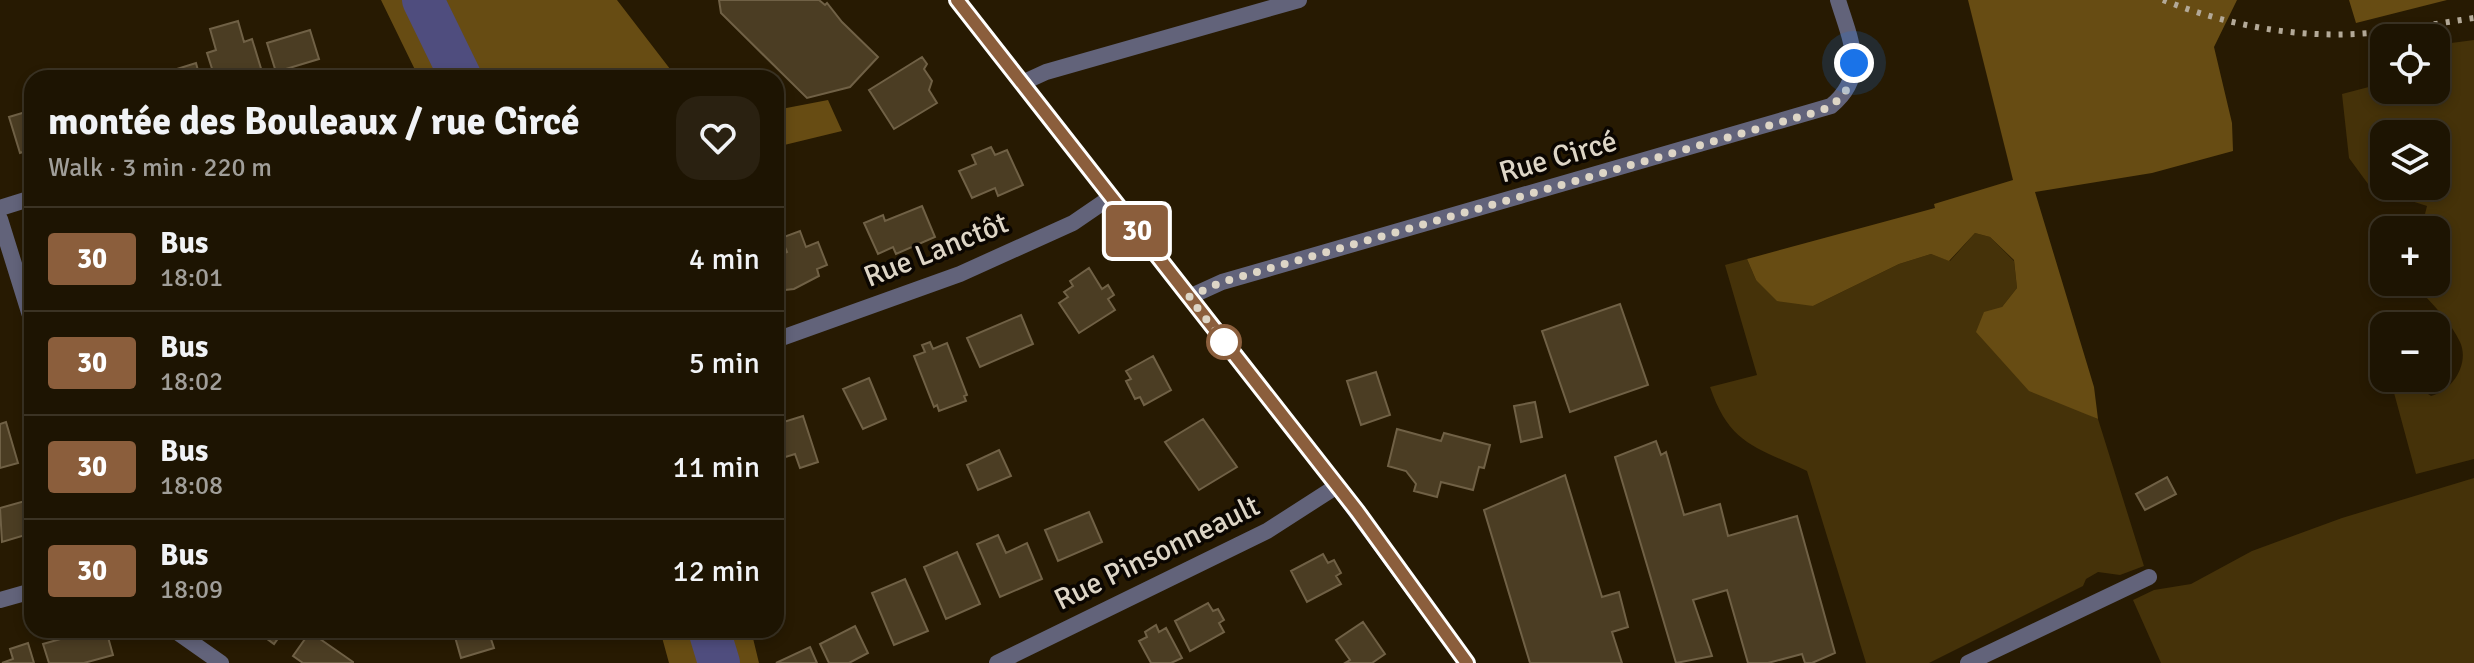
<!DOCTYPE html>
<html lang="en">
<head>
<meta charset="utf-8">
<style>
  body { margin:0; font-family:Signika,sans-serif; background:#2a2111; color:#f1f3f6; height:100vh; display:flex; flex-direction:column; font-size:30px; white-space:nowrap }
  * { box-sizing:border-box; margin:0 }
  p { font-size:26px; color:#a09e99 }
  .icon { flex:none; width:44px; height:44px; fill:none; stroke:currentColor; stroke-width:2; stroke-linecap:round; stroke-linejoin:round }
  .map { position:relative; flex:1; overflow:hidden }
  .side { position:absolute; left:24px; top:70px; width:760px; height:568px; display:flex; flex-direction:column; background:#1d1402; border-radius:24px; box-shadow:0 4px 12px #0003,0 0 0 2px #3b3324 }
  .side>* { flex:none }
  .badge { padding:0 16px; border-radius:6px; font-size:28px; line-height:52px }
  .fabs { position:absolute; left:2370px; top:24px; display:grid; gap:16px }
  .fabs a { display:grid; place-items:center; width:80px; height:80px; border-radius:16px; background:#1d1402; box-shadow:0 4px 12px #0003,0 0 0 2px #3b3324; font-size:40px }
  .you { position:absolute; width:40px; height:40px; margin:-20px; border:6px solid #fff; border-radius:50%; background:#1a73e8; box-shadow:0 0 0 12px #1a73e833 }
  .map>.badge { position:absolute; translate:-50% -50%; box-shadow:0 0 0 4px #fff }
  .round { display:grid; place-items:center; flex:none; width:84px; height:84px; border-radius:24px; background:#2a2111 }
  .headline { display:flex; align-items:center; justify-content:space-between; height:136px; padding:0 24px }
  h1 { font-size:38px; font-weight:700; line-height:60px }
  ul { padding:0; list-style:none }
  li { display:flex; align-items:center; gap:24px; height:104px; padding:0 24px; border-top:2px solid #3b3324 }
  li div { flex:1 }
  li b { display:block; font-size:30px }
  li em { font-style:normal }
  li .badge { min-width:88px; font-weight:700; text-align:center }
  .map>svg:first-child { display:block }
</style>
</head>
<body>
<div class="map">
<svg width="2474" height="663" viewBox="0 0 2474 663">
  <rect width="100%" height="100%" fill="#271a02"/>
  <path fill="#453209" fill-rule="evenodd" d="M2474,40v419l-58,15 -26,-96h14l27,18c21,-5 39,-32 29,-54 -8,-17 -21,-31 -34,-45l1,-15h9v-52h-15l6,-24 -56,-18 -22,-30 -7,-64 42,-11v7h52v-45zM2384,134h52v52h-52z
    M1975,233l15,4 24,24 3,27 -15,19 81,105 15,7 46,147 -24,9 -22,-3 -12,7 -3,7 -154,77h-63l-59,-192c-51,-24 -77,-26 -97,-84l47,-12 -32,-110 22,-6 9,21 57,26 86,-42 32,-10 19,7z
    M2474,478v185h-313l-28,-63 21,-10 37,-6 61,-33 90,-33z"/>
  <path fill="#674c13" d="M381,0h236l60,78h-258z
    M1968,0h269l-23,47 18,76 1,28 -81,22 -117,19 59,195 4,32 -69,-28 -53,-59 8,-20 18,-5 15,-19 -3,-28 -24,-23 -15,-4 -26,28 -18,-7 -32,10 -86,42 -36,-5 -21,-21 -9,-21 188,-51 -1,-4 79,-24z
    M2349,0h98l-91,23z
    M828,100l14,31 -66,16v-37z
    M660,630h91l8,33h-90z"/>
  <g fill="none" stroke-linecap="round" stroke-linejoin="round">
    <path stroke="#4f4d7e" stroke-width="42" d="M423,0l38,78
      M709,630l10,33"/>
  </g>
  <path fill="#4b3d23" stroke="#706146" stroke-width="2" d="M719,0h100l6,5 2,-2 15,19 36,35 -28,30 -43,11 -86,-85z
    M238,21l6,21 8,-3 11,36 -11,3h-37l-8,-25 9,-3 -6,-21z
    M310,30l9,29 -43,13 -9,-29z
    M922,57l5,7 -3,5 8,12 -3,9 8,13 -43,26 -25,-39z
    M196,63l4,15h-52z
    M32,110v39l-12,4 -11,-36z
    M991,147l4,8 12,-5 16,35 -25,11 -3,-8 -23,10 -13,-27 17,-7 -4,-9z
    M922,206l13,31 -39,17 -3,-7 -15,7 -14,-31 19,-8 2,6z
    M800,231l6,16 12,-5 9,23 -10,4 2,7 -25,13 -18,2v-34l11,-5 -6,-14z
    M1089,268l13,21 6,-4 6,10 -6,4 7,11 -36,23 -20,-30 9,-6 -4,-5 9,-6 -3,-5z
    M1620,304l28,81 -78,27 -28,-81z
    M1021,315l12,29 -53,23 -13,-29z
    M930,342l3,7 14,-6 20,52 -3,1 2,5 -27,10 -2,-6 -3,2 -20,-51 11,-4 -3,-7z
    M1153,356l18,34 -27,15 -4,-8 -5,2 -9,-18 5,-2 -5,-8z
    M1376,372l14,43 -29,10 -14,-44z
    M869,378l17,41 -23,10 -20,-40z
    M1535,402l7,35 -21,5 -7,-36z
    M803,416l15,46 -18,6 -5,-14 -19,6v-31l1,-5z
    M1203,419l34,48 -38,23 -34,-48z
    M6,422l12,41 -18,5v-44z
    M1397,429l44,12 3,-8 46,12 -6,23 -5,-1 -6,23 -32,-8 -4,15 -23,-6 2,-7 -10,-13 -18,-5z
    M1656,441l5,14 5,-3 18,63 36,-11 8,32 69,-20 38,137 -23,10h-7l-3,-9 -34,9h-20l-21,-73 -34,10 19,56 -36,7 -61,-206z
    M999,450l12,26 -33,14 -11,-25z
    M1565,475l37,122 17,-5 9,35 -16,5 10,31h-92l-46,-153z
    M2167,477l9,17 -31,16 -9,-16z
    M32,499v34l-30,9 -2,-34z
    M1089,512l13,30 -44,19 -13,-31z
    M998,535l8,18 21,-10 15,36 -42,18 -23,-53z
    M957,552l23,52 -34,15 -22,-52z
    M1323,554l5,9 6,-3 7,13 -5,3 5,8 -34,18 -16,-31z
    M905,579l23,52 -34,14 -22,-52z
    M1208,603l5,8 5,-2 6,11 -5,3 5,9 -34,19 -15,-30z
    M1363,622l22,32 -13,9h-27l5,-3 -14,-20z
    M1156,625l3,7 7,-4 16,30 -11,5h-20l-12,-22 8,-4 -2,-5z
    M855,626l13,27 -19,10h-20l-9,-19z
    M92,630h14l7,25 -29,8h-35l-6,-19z
    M255,630h29l-10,14z
    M453,630h35l6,18 -33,10z
    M310,632l43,30v1h-50l-10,-7z
    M28,643l6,20h-32l11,-4 -3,-10z
    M810,647l7,16h-41z"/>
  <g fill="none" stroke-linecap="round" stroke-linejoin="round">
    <path stroke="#62637a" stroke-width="16" d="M1022,83l24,-11 253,-72
      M0,208l32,-10
      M0,219l32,103
      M1189,297l33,-15 609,-176c38,-31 19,-66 7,-106
      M776,340l184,-66 113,-51 38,-26
      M0,600l32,-9
      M174,630l47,33
      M997,663l270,-132 70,-45
      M1968,663l181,-86"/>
    <path stroke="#8a8bb0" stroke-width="16" d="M957,0l380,486 130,177"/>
    <path stroke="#b3a998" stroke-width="6" stroke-dasharray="4 8" stroke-linecap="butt" d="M2163,0c66,26 136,39 207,33 34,-3 69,-10 104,-15"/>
  </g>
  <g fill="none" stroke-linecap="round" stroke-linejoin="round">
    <g stroke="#fff" stroke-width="18">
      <path id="line" d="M957,0l400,511 110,152"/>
    </g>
    <use href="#line" stroke="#8b5e3c" stroke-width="12"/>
    <path stroke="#ddd5c6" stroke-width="8" stroke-dasharray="0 14.4" d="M1224,342l-35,-45 33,-15 598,-171c22,-9 32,-24 34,-48"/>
  </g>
  <circle fill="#fff" stroke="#8b5e3c" stroke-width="4" cx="1224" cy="342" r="16"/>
  <g text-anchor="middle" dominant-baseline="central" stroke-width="7" stroke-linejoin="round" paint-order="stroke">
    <g font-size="30" fill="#ddd5c6" stroke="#0b0601">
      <text transform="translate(1558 157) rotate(-16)">Rue Circé</text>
      <text transform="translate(936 250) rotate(-22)">Rue Lanctôt</text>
      <text transform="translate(1157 553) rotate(-26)">Rue Pinsonneault</text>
    </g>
  </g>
</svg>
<div class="fabs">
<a><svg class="icon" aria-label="locate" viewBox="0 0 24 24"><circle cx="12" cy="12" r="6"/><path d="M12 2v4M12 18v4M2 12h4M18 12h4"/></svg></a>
<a><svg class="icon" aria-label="layers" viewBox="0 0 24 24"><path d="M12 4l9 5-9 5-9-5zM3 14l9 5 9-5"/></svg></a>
<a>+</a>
<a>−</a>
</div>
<div class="you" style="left:1854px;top:63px"></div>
<b class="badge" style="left:1137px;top:231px;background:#8b5e3c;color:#fff">30</b>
<section class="side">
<div class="headline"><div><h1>montée des Bouleaux / rue Circé</h1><p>Walk · 3 min · 220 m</p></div><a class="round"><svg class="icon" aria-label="heart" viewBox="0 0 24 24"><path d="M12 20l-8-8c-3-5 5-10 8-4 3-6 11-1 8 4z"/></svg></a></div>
<ul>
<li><span class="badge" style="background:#8b5e3c;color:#fff">30</span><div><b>Bus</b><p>18:01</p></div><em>4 min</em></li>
<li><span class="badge" style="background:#8b5e3c;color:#fff">30</span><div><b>Bus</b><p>18:02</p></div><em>5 min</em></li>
<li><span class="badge" style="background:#8b5e3c;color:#fff">30</span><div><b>Bus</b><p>18:08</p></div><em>11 min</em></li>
<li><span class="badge" style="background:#8b5e3c;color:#fff">30</span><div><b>Bus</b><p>18:09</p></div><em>12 min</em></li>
</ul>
</section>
</div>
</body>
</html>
